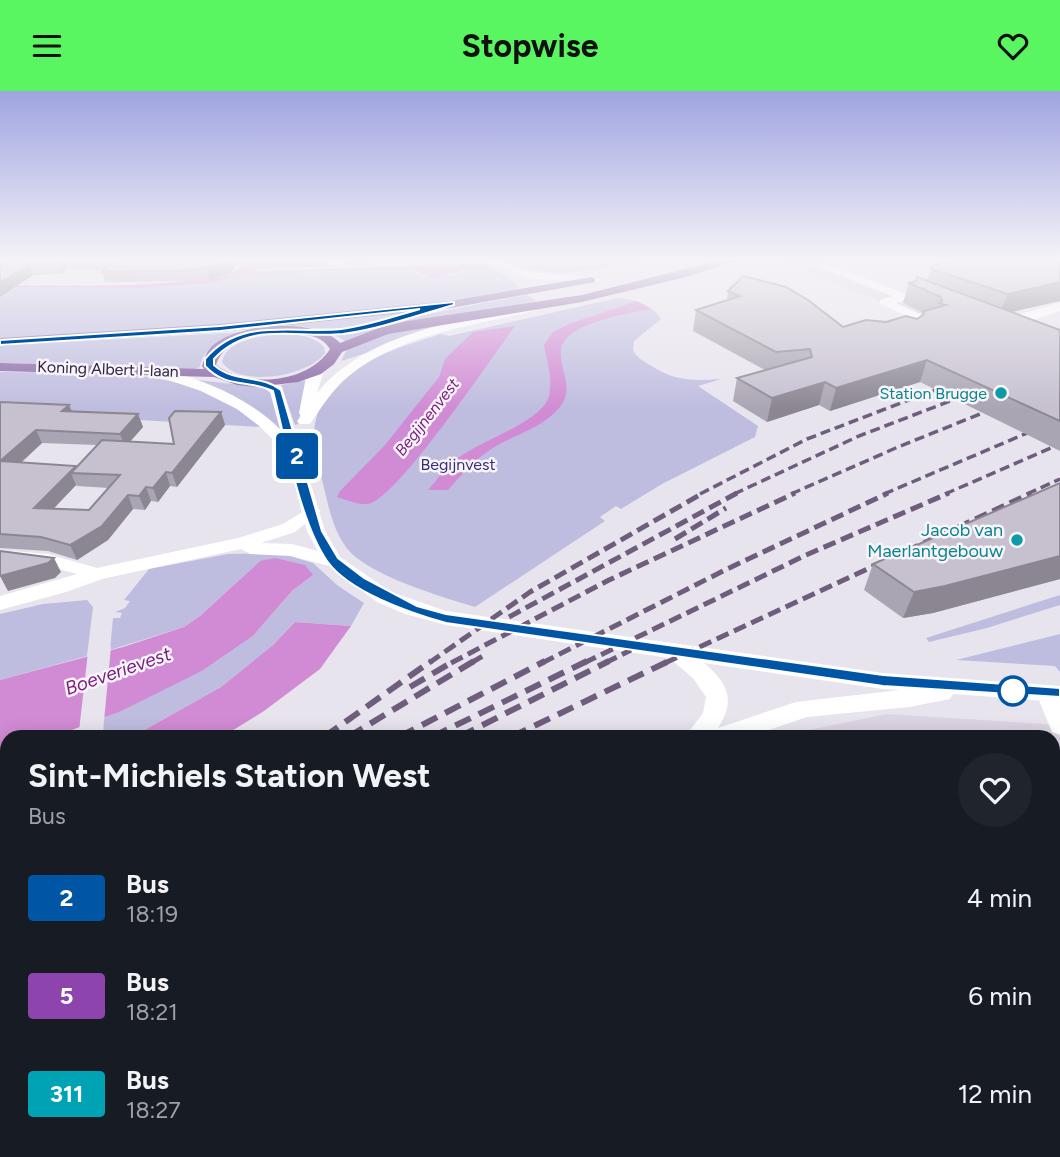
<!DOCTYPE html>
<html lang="en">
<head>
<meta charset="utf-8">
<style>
  body { margin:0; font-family:Figtree,sans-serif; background:#20242c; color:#f1f3f6; height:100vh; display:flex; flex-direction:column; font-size:26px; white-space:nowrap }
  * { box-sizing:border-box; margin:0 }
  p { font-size:23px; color:#9ea1a6 }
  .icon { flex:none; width:38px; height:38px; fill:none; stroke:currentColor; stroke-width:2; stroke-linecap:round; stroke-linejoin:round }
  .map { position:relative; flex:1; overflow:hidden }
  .details { position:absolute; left:0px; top:639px; width:1060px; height:429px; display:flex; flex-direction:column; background:#171b24; border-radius:21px 21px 0 0; box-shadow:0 4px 18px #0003 }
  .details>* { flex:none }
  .badge { padding:0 14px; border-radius:5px; font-size:24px; line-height:46px }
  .map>.badge { position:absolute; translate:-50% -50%; box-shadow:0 0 0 4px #fff }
  .round { display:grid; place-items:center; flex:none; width:74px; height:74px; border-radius:37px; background:#20242c }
  .summary { display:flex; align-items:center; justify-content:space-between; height:119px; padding:0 28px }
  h1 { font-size:33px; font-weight:700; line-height:52px }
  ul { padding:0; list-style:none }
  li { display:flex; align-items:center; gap:21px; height:98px; padding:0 28px }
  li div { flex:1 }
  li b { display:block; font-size:26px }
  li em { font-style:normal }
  li .badge { min-width:77px; font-weight:700; text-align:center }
  header { display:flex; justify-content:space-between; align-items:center; height:91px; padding:0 28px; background:#5af662; color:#111; font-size:32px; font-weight:700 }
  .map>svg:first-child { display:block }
</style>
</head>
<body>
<header><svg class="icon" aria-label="menu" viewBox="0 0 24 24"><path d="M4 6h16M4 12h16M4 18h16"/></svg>Stopwise<svg class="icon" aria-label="heart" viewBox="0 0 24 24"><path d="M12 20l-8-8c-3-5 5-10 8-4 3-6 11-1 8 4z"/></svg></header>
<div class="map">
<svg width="1060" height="1066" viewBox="0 0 1060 1066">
  <rect width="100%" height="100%" fill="#e8e4ee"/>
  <path fill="#dad5e2" d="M803,168h13l138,55 -26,7 -142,-58z
    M887,623l173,11v432h-863l-1,-5 858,-1v-414h-279z"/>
  <path fill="#bfbddf" d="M503,168h140c-45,11 -97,24 -140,0z
    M412,178c15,20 55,-2 78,0 9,1 21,10 28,17l-1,3c-170,32 -345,38 -517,49v-51l141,1 71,-5 28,-8z
    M527,204l10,6 -192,40 -12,-7c64,-13 129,-28 194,-39z
    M617,207c16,1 35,6 44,21l-27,22 -1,9c4,8 10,11 17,15 24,16 42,16 71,14l-23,7 60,40 -3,11 -93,47 -41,25 -5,-3 -16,11 5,4 -130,86c-33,-10 -86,-26 -114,-46 -24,-16 -30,-44 -36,-69 -4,-19 -12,-40 -11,-58 3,-63 79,-85 127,-100l8,2z
    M422,220l-76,18 -60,-2 1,-3z
    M487,224l-146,46 6,-11 21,-13z
    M244,241c-19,8 -41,13 -44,35l-5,2 -195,-6v-17z
    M276,243c17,0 36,0 48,13l1,6c-17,24 -86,35 -103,9 5,-22 36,-25 54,-28z
    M0,281c66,1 140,-5 203,19 21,8 41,22 59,36l-262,-15z
    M197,289l63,7 10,4 15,47 -90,-57z
    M305,289h3l-10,44 -3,1 -14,-40z
    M280,462l33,10 24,22 27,18 -13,23 -56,-4 -22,23 -52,42 -89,50h-29l1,-19 98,-47 51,-35 39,-45 21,-16 -53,-14 -60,55 -16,11 -74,23 3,-32h7l2,-5 -7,-1 10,-4 5,-7 -6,-1 25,-31 79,-15z
    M1060,504v10l-73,23 -58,14 -3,-4z
    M87,509l6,7 -6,49 -87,24v-66l43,-10z
    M1060,543v38l-5,-6 -99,-6z
    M7,917v85l-7,4v-85z"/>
  <path fill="#d18bd4" d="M256,168h13l-14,10 2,2 226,-7 9,5 -30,2 -29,8 -21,-10 -72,2 -100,4 -28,8 -71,5 -141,-1v-2c55,0 219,8 256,-26z
    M637,210l14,8c-22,4 -87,14 -90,41 -2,20 14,37 -1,57 -16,20 -43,27 -64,39 -20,12 -33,27 -48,44h-20c9,-10 18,-24 30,-32 21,-16 81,-36 90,-59 6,-17 -1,-37 -4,-54l9,-13 16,-8z
    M515,235c-21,28 -119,175 -147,178 -9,1 -22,-4 -31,-7l3,-6 45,-46 54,-68 6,-18 28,-27z
    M275,467l30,7 8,10 -21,16 -39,45 -51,35 -81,40 -67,26h-47v14l-7,2v-73l123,-33 61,-20 16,-11 60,-55z
    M295,531l56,4 -31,43 -56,42 -42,26h-90l89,-50 52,-42z
    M7,691v70l-7,3v-71z"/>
  <path fill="#e8e4ee" d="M111,556l-7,74 -25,10 9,-79z"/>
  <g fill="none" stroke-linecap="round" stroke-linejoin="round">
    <path fill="#fff" fill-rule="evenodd" d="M327,168h11l6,7 -9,2z
      M481,168h16l33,13 64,5 6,3 -6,3 -66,-5z
      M825,172l83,32v4l-12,4 37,17 -10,3 -43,-19v-4l12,-4 -71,-28 -1,-2z
      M1060,212v8c-17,5 -52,22 -68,11z
      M312,415l9,5 -26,21 -34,11 31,1 48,13 3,4 -3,4 -7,2 -42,-11 -41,-2 -9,-5 -139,30 -36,13 -66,18v-14l77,-22 -30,-8 -47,-4v-12l48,4 49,14 141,-30 45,-14z
      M1047,594l8,2 5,10v38l-8,-3 -16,-39 3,-6z
      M1060,895v32l-6,1v-32z
      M426,1060h44l-2,6h-44z
      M732,1060h36l1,6h-36z"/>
    <path fill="#fff" fill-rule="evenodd" d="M530,213l6,4 -2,3c-63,15 -141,24 -191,70 -13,13 -23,28 -33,43h-10l-3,-3 4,-5 -2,-3 7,-36 6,-9 5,-1 7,4 -7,22c50,-61 141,-71 213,-89z
      M156,276c45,12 90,29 124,62l-10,-37 -15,-9 7,-4 20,8 43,144 15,26 51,35 55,19 437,62 177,13v16l-107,-8 -3,5 -41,8 -102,10 -59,20h-63l18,-24 3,-16 -13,-19 -24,-20 -223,-33 -41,-11 -28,-12 -54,-41 -16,-30 -21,-79 -28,-27 -21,-16 -36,-18 -50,-17 -2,-3zM704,572l179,26 17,1 -104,12 -78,26c18,-28 10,-45 -14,-65z
      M7,1028v32h10l-17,6v-35z"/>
    <path fill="#8967a5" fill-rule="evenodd" d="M724,168h18l-52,17 -108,26 -194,32 -46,18 -8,12 -13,10 -23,8 -41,5 -20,-2 -23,-8 -214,-6v-8l204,6 -2,-3c2,-5 3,-11 6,-15 20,-29 109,-34 132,-8l39,-15 28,-7 175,-26zM294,243c15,1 28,2 36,15 -21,34 -83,40 -114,16 10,-30 51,-31 78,-31z
      M591,186l4,1v4l-144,26 -231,24 -220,14v-8l220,-14 229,-23z"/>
    <path stroke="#6e5d7c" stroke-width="3.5" stroke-dasharray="10 5" stroke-linecap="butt" d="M700,403l107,-55 146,-56
      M734,403l125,-58 112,-43
      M791,403l107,-47 102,-41
      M884,403l176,-75
      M945,403l115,-50
      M1027,403l33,-15"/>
    <path stroke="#6e5d7c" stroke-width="5" stroke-dasharray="13 6" stroke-linecap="butt" d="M675,448l51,-31
      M509,526l228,-124
      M429,572l101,-71 173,-99
      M451,572l158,-83 186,-87
      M471,572l15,-9
      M542,572l183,-93 163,-77
      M584,572l222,-108 143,-62
      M605,572l26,-13
      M665,572l366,-170"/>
    <path stroke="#6e5d7c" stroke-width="6" stroke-dasharray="17 9" stroke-linecap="butt" d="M410,596l44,-26
      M324,646l107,-76
      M348,646l126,-76
      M399,646l146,-76
      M432,646l155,-76
      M459,646l150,-76
      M511,646l158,-76"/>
    <path stroke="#6e5d7c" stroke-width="8" stroke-dasharray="21 10" stroke-linecap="butt" d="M0,840l7,-4
      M0,856l7,-4
      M0,887l7,-4
      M0,905l7,-3"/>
  </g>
  <path fill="#aaa5b2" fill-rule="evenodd" d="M0,168h328l1,7 -69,3 -2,-4h-22l-5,8 -21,6 -34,2 -71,1 -3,-10 2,-2 -37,-1 -6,5 -28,1 -33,22z
    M1060,168l-48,53 48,18v121l-140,-69 -90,29 -11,-6 -52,17 -34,-21 4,-23 28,-8 -72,-39 3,-21 31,-10 1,-9 115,36 74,-8 5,-3 1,-3 -20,-10 6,-20 6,-2 2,-4 10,3 5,-14z
    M0,311l69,3 3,6 66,3 5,13 -13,15 44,2 47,-32 4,13 -48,62 -7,-1 -12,16 -7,-1 -6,9 -12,-1 -25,31 -31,20 -29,-9 -48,-3zM42,352l55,2 -21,22 -55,-4zM76,394l1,1 32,2 -20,22 -36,-1z
    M1060,392v96l-127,34 -30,5 -39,-28 9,-26z
    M879,1060h57l1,6h-57z
    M974,1060h80l6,6h-84z"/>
  <path fill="#8b8691" d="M63,168h1l3,10 -6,5 -4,-10z
    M231,168h4l1,6 -5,8 -21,6 -3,-11z
    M345,168h28l-28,5z
    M29,174l4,10 -33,22v-14z
    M1060,191v19l-61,14 9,-21z
    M927,269l-7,22 -90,29 6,-23z
    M825,291l-6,23 -52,17 5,-24z
    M69,314l5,13 -12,-7z
    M221,321l4,13 -48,62 -5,-14z
    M138,323l5,13 -18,20 -5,-13z
    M36,339l6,13 -35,32 -7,-14z
    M76,375l3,7h-8l5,12 -35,37 -7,-14z
    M166,381l4,14 -12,16 -5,-14z
    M146,396l5,14 -6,9 -6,-14z
    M128,404l5,14 -25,31 -31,20 -7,-15z
    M1060,465v23l-127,34 -30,5 11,-26z
    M54,467l7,14 -6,6 -47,13 -8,-15z
    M167,1060h7l1,6h-7z"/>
  <path fill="#c6c0cf" stroke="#8b8691" stroke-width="2" d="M0,168h63l-6,5 -28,1 -29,18v-16l4,-3h-4z
    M100,168h131l-2,4 -22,5 -34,3 -71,1 13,-12z
    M955,168h105v23l-52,12 -77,-25 1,-3z
    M743,185l43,11 22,13 35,27 23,-7 20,2 20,-6 11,3 6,-4 1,-4 22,-6 -7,-2 3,-2 -1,-4 -32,-14 7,-2 1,-4 143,53v91l-133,-61 -91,28 -11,-6 -53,16 -35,-20 75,-21 -2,-8 -34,3 -80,-42 44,-14 -12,-5z
    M0,311l69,3 -7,6 76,3 -18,20 -84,-4 -36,31 76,5 -42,42 55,2 31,-35 -49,-2 31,-33 72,4 -5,-26 6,-7 46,1 -49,61 -6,-1 -13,16 -7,-1 -7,9 -11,-1 -26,31 -32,19 -29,-8 -41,-3z
    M1060,392v73l-115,30 -31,6 -41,-28z
    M0,460l54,7 -6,5 -48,13z
    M1054,947l6,1v118h-57l-2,-6h53z
    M106,1060h61l1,6h-71z
    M891,1060h45l1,6h-45z"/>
  <linearGradient id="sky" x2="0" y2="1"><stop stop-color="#9fa4e0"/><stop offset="0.53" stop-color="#f5f3f7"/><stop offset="1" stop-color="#f5f3f7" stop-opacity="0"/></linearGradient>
  <rect width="1060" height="318" fill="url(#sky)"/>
  <path fill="#0056a4" stroke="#fff" stroke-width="2" d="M454,211v3c-36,10 -74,24 -111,29 -46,5 -93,-14 -129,25v6c20,18 47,9 67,25l41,141 16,27 26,20 53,28 29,8 437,61 177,13v9l-177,-11 -437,-63c-36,-10 -97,-31 -119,-62 -27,-39 -42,-122 -54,-170 -25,-12 -47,-2 -68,-25v-7c36,-43 88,-25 136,-30 26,-3 53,-13 79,-20l-200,22 -220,14v-5l220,-14z"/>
  <g fill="#0f9aa8" stroke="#f7f5fa" stroke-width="2.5">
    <circle cx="1001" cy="302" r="7"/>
    <circle cx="1017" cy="449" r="7"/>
  </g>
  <circle fill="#fff" stroke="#0056a4" stroke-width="3.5" cx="1013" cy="600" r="14"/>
  <g text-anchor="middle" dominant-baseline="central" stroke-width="5" stroke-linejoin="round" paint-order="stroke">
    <g font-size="16" fill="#332340" stroke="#f7f5fa">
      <text transform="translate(108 278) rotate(2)">Koning Albert I-laan</text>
    </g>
    <g font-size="16" fill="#0d838f" stroke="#f7f5fa" text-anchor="end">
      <text x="987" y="302">Station Brugge</text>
    </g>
    <g font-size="16" font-style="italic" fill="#7c1a7f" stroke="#f7f5fa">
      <text transform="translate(427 326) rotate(-52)">Begijnenvest</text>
    </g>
    <g font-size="16" fill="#3a2b79" stroke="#f7f5fa">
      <text x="458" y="373">Begijnvest</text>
    </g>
    <g font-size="18" fill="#0d838f" stroke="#f7f5fa" text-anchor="end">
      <text x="1003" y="439">Jacob van<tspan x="1003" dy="21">Maerlantgebouw</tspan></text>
    </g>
    <g font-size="19" font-style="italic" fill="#7c1a7f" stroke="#f7f5fa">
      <text transform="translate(118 580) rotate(-19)">Boeverievest</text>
    </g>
  </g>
</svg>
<b class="badge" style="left:297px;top:365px;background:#0056a4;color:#fff">2</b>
<section class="details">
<div class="summary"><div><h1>Sint-Michiels Station West</h1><p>Bus</p></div><a class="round"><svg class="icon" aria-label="heart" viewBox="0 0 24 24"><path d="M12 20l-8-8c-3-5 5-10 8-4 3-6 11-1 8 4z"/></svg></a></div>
<ul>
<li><span class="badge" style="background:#0056a4;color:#fff">2</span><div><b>Bus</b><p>18:19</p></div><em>4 min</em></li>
<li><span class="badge" style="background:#8e44ad;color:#fff">5</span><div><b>Bus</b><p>18:21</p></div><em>6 min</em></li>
<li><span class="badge" style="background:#00a3b4;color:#fff">311</span><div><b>Bus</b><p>18:27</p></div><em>12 min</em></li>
</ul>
</section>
</div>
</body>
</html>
